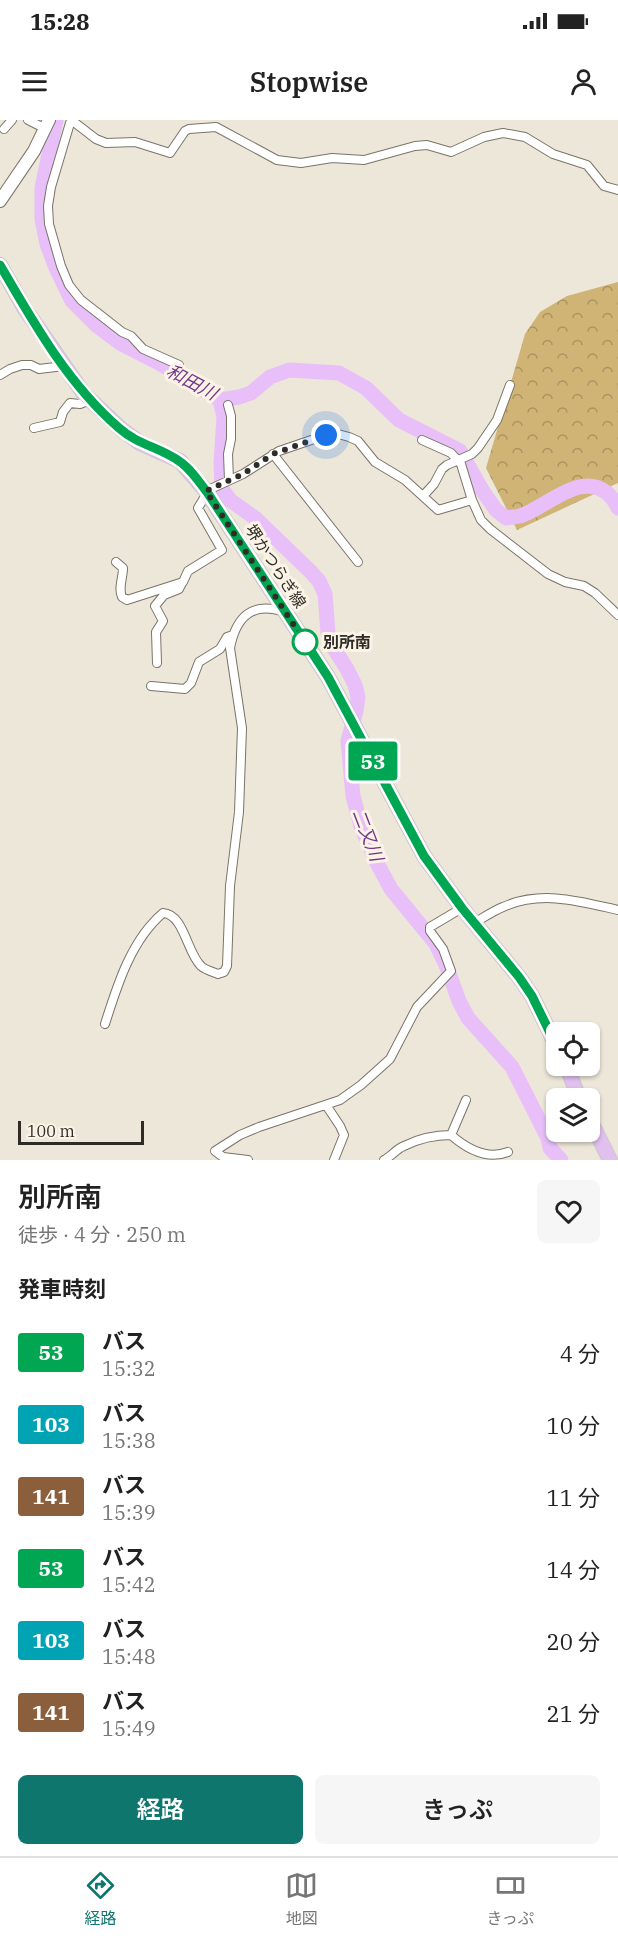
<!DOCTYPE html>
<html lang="ja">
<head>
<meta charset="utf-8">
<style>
  body { margin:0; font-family:"IBM Plex Serif","Noto Sans JP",serif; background:#f6f6f6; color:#222; height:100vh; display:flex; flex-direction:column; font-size:22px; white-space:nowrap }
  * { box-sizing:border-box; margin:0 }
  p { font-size:20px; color:#767676 }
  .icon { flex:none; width:33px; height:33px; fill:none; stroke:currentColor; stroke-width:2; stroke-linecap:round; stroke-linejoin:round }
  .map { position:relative; height:1040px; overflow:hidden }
  .panel { display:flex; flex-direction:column; background:#fff; flex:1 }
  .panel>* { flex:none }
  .badge { padding:0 12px; border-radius:4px; font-size:21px; line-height:39px }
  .controls { position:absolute; left:546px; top:902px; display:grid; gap:12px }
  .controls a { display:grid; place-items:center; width:54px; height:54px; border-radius:9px; background:#fff; box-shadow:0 2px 4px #0004; font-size:30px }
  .scale { position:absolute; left:18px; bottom:15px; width:126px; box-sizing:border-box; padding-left:6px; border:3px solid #2e2c27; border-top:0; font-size:16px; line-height:21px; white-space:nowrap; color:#2e2c27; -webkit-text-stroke:4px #fbf4e6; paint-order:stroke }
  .you { position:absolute; width:30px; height:30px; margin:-15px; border:4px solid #fff; border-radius:50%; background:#1a73e8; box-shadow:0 0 0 9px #1a73e833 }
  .map>.badge { position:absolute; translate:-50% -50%; box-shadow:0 0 0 3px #fff }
  h2 { padding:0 18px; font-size:22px; line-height:54px }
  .round { display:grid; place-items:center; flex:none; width:63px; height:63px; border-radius:9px; background:#f6f6f6 }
  .head { display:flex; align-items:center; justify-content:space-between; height:102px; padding:0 18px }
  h1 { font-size:28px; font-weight:600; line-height:45px }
  .button { display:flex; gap:12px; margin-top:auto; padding:12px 18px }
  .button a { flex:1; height:69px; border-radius:9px; background:#0f766e; color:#fff; font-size:24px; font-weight:600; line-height:69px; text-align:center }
  .button a+a { background:#f6f6f6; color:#222 }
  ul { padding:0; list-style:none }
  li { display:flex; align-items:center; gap:18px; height:72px; padding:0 18px }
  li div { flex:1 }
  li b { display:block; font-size:22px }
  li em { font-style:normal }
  li .badge { min-width:66px; font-weight:700; text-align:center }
  .status { display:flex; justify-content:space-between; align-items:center; height:42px; padding:0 30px; background:#fff; direction:ltr }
  .status svg { height:16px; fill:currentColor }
  header { display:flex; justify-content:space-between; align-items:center; height:78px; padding:0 18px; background:#fff; font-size:27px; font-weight:600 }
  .tab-bar { display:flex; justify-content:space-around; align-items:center; height:84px; border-top:2px solid #e0e0e0; background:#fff; font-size:16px; color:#767676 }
  .tab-bar a { display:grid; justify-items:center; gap:3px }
  .tab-bar .current { color:#0f766e }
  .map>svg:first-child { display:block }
</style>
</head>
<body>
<div class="status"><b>15:28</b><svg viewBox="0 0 49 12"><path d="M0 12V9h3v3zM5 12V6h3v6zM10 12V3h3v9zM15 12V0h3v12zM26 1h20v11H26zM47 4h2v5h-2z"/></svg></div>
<header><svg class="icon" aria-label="menu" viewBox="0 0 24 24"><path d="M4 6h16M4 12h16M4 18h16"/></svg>Stopwise<svg class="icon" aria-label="person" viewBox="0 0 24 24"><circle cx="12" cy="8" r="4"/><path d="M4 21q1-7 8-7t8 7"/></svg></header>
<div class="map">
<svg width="618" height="1040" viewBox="0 0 618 1040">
  <defs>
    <pattern id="forest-crowns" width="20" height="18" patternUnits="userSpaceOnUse" patternTransform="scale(1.5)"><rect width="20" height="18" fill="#d0b475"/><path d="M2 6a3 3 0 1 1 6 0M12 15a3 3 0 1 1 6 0" fill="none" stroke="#a99360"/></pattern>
  </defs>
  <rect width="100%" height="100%" fill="#ede7d9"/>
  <path fill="url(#forest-crowns)" d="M618,162v201l-101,47 -31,-62 39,-134 15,-22 27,-16z"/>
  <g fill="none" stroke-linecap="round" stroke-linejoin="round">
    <path stroke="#e8bff9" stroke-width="15" d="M56,0l-14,68v31l5,25 9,24 16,33 24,24 24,18 41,21 59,36 19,-3 12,-4 19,-16 19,-7 50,3 27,15 33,32 61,31 22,39 14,20 10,8c4,-1 10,-1 14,-2 26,-8 59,-45 87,-23 6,5 8,8 11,15
      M220,280l4,17 -3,46 1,26 8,11 25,18 56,54 8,9 6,13 3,39 5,14 14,22 8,16 3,12 -2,14 -8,30 5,55 8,30 16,37 14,26 45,55 10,21 13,36 9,17 44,49 36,71 2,10 11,12"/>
    <g stroke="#7a7468" stroke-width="10">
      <path id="street" d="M28,0l16,8
        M4,9l8,-9
        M179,245l-36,-16 -12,-13 -9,-4 -41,-32 -12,-15 -8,-19 -12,-42 -1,-18 3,-19 19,-64 4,-1 22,17 10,4 29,-1 35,11 15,-22 4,-2 27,-2 61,33 24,3 31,-5 32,2 51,-14 12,-1 24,7 33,-15 19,-4 22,4 28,17 34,11 17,21 14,4
        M0,255l10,-6 12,-4h9l8,4 25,-3
        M228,285l3,11v23l-3,15 1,26
        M34,308l26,-6 3,-10 7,-9 10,1 10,-4
        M422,320l29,13 10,11 11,36 9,20 9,9 58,45 17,8 19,4 11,7 23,22
        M273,334l85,108
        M206,371l37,-17 36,-23 47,-16 12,-1 11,3 9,4 17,21 30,18 33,30 34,-10
        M423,376l11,-12 8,-15 5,-4 25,-11 6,-6 19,-28 13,-35
        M116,442l7,6c0,10 -5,20 -1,29l5,3 56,-18 5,-11 34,-21 -24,-42 9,-15
        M157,543l-1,-31 7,-11 -8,-15 9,-11 15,-6 3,-6
        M151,566l34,3 6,-6 8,-21 21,-13 7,-12 6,-2
        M474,803c9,-5 19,-12 29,-16 38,-17 76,-6 115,3
        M105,904c12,-38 26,-84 58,-111 21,1 24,40 38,53 4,4 12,6 17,8l6,-2 3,-6 3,-80 9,-74 3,-84 -12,-80c6,-31 22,-47 54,-36
        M326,985l14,21 4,9 -10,25
        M451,1015l15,-35
        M248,1040l-25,-3 -8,-6 25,-16 19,-8 81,-27 21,-15 29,-26 27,-52 34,-36 -8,-22 -13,-18v-4l32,-19
        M384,1040c8,-4 12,-11 20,-14 14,-7 32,-11 47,-11 16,14 36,25 57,17"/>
    </g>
    <g stroke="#7a7468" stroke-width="14">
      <path id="secondary" d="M0,81l34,-50 15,-31"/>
    </g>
    <g stroke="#c9c8c7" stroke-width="16">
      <path id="primary" d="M0,145l25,44 59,85 37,35 19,14 40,18 26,30 122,186 96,179 38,52 57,69 13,19 24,49
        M566,945l13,33
        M590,1000l20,40"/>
    </g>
    <use href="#street" stroke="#fff" stroke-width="8"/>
    <use href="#secondary" stroke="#fff" stroke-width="12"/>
    <use href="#primary" stroke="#e1c0ef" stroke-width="14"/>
  </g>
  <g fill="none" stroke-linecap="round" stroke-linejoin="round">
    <g stroke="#fff" stroke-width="14">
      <path id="line" d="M0,145c33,57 68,119 119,163 19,17 40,19 60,33 12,8 21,22 30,34l119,182 96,179 38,52 57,69 13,19 24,49"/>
    </g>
    <use href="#line" stroke="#00a651" stroke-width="9"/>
    <path stroke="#2e2c27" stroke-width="6" stroke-dasharray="0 10.8" d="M305,522l-99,-151 37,-17 30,-20 53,-19"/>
  </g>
  <circle fill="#fff" stroke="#00a651" stroke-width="3" cx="305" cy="522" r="12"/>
  <g text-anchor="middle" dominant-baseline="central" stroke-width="6" stroke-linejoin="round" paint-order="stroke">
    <g font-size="16" fill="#2e2c27" stroke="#fbf4e6">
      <text transform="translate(276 446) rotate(57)">堺かつらぎ線</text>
    </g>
    <g font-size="16" font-weight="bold" fill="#2e2c27" stroke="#fbf4e6" text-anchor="start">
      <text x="323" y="522">別所南</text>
    </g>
    <g font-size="18" font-style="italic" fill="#74378b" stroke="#fbf4e6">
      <text transform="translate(192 262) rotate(28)">和田川</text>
      <text transform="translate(368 715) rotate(69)">二又川</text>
    </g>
  </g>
</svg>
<div class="controls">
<a><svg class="icon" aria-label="locate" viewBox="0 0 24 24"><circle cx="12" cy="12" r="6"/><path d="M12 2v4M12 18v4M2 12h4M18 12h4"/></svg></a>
<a><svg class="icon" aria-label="layers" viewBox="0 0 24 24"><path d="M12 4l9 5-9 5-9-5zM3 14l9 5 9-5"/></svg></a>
</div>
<div class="scale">100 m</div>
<div class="you" style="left:326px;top:315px"></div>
<b class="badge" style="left:373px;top:641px;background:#00a651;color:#fff">53</b>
</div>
<section class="panel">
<div class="head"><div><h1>別所南</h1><p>徒歩 · 4 分 · 250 m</p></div><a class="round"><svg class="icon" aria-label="heart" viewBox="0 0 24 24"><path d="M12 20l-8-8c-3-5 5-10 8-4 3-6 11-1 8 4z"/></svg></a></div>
<h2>発車時刻</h2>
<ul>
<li><span class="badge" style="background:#00a651;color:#fff">53</span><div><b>バス</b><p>15:32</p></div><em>4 分</em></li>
<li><span class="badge" style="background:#00a3b4;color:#fff">103</span><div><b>バス</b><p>15:38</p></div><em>10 分</em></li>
<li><span class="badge" style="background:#8b5e3c;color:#fff">141</span><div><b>バス</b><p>15:39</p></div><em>11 分</em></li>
<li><span class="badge" style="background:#00a651;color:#fff">53</span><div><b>バス</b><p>15:42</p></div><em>14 分</em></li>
<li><span class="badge" style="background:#00a3b4;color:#fff">103</span><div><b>バス</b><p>15:48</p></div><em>20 分</em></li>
<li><span class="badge" style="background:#8b5e3c;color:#fff">141</span><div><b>バス</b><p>15:49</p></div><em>21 分</em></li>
</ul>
<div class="button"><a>経路</a><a>きっぷ</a></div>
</section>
<nav class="tab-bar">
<a class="current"><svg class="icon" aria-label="directions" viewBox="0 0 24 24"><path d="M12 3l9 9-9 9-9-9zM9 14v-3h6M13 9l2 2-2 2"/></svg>経路</a>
<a><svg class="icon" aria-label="map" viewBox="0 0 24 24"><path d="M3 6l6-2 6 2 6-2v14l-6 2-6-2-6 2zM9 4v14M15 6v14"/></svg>地図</a>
<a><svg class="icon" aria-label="tickets" viewBox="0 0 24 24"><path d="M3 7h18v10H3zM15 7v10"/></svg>きっぷ</a>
</nav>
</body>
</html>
